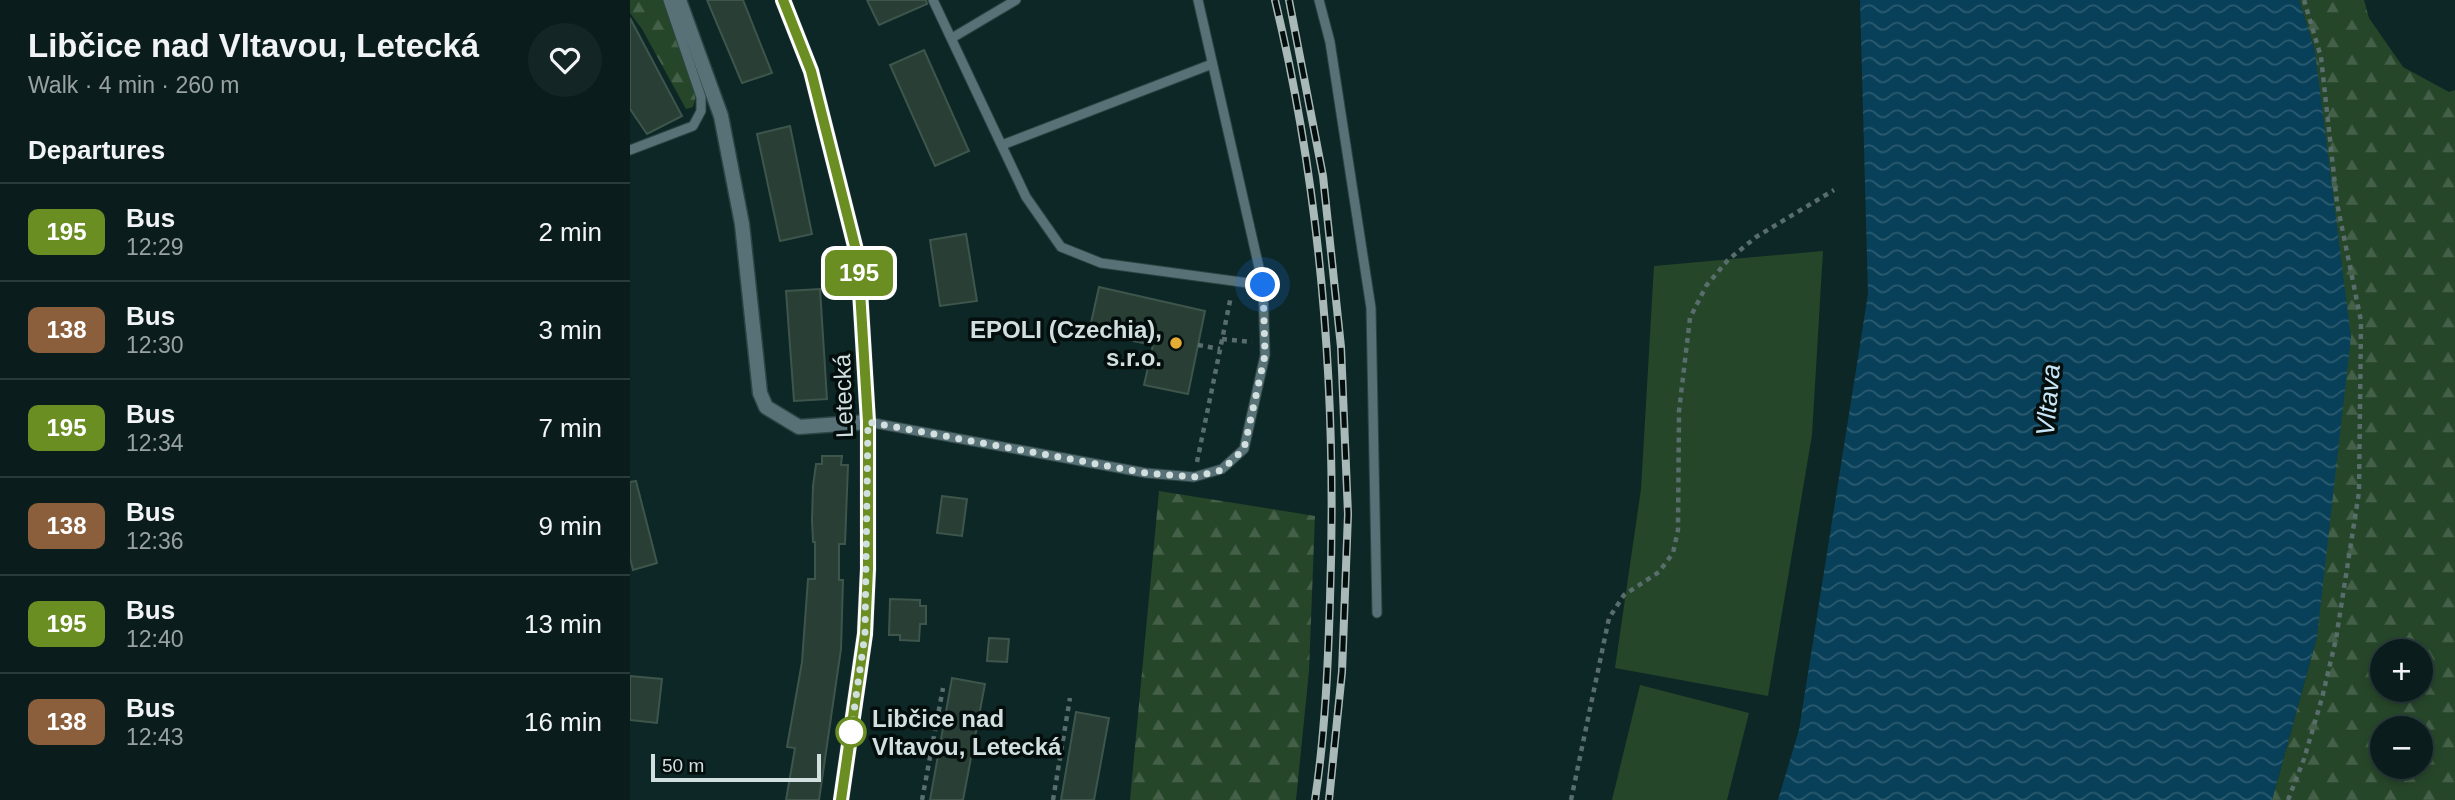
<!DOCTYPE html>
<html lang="en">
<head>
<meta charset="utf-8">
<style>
  body { margin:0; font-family:Helvetica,sans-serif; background:#132625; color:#f1f3f6; height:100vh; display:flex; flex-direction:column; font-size:26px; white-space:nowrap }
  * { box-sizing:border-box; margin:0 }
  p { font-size:23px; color:#99a2a3 }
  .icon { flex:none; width:38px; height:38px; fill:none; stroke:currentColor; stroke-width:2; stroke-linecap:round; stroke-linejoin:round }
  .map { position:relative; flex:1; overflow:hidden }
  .side { display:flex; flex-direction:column; background:#0a1d1c; width:630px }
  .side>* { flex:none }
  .badge { padding:0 14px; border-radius:10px; font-size:24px; line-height:46px }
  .buttons { position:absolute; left:1740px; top:639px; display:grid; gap:14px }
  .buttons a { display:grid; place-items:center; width:63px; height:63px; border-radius:50%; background:#0a1d1c; box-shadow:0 4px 10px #0003,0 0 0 2px #2a3b3b; font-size:35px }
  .scale { position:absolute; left:21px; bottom:18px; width:170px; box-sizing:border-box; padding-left:7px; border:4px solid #d1dfde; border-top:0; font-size:19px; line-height:24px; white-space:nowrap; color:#d1dfde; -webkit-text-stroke:5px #040e0d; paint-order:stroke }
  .you { position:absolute; width:35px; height:35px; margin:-18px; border:5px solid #fff; border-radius:50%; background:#1a73e8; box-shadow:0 0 0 10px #1a73e833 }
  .map>.badge { position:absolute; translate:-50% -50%; box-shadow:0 0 0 4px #fff }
  h2 { padding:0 28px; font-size:26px; line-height:63px }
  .round { display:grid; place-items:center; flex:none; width:74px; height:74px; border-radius:37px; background:#132625 }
  .head { display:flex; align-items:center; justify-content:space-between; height:119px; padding:0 28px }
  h1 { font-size:33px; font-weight:600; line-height:52px }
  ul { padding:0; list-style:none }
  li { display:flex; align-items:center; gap:21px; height:98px; padding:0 28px; border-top:2px solid #2a3b3b }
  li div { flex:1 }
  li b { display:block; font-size:26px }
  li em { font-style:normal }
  li .badge { min-width:77px; font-weight:700; text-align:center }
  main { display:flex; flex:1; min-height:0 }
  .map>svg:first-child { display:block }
</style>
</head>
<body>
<main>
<section class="side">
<div class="head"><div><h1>Libčice nad Vltavou, Letecká</h1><p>Walk · 4 min · 260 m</p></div><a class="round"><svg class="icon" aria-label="heart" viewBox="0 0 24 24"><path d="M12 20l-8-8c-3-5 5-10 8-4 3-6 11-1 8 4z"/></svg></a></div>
<h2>Departures</h2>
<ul>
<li><span class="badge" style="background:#6b8e23;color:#fff">195</span><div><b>Bus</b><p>12:29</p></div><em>2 min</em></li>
<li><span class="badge" style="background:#8b5e3c;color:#fff">138</span><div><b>Bus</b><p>12:30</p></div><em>3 min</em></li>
<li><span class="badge" style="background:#6b8e23;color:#fff">195</span><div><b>Bus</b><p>12:34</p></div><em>7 min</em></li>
<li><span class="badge" style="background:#8b5e3c;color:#fff">138</span><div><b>Bus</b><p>12:36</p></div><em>9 min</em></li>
<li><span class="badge" style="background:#6b8e23;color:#fff">195</span><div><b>Bus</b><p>12:40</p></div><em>13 min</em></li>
<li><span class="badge" style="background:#8b5e3c;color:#fff">138</span><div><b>Bus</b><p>12:43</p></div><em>16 min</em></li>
</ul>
</section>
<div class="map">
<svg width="1825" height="800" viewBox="0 0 1825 800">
  <defs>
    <pattern id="forest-firs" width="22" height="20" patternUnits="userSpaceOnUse" patternTransform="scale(1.75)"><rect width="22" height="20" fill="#264629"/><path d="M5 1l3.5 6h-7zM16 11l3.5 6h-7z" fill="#446048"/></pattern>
    <pattern id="water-waves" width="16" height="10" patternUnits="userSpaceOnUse" patternTransform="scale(1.75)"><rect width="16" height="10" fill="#084059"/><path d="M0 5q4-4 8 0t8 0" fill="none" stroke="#2b5b70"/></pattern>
  </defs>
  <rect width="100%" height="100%" fill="#0d2726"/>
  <path fill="url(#forest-firs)" fill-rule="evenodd" d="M0,0h33l33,96 -3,11 -7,2 -44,-80 -12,-16z
    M1669,0h65l5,18 34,49 46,25 6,-2v710h-183l45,-163 -2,-586zM1752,651h38v39h-38zM1752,728h38v38h-38z
    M529,491l156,25 -6,155 -13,129h-166z"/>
  <path fill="#264629" d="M1193,251l-11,184 -44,261 -153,-28 26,-179 13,-223z
    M1010,685l109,28 -22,87h-115z"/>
  <path fill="url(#water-waves)" d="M1230,0h439l16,51 36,286 -34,300 -45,163h-494l21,-70 69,-436z"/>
  <path fill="#293f36" stroke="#3e554c" stroke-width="2" d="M77,0h36l29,73 -30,10z
    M237,0h59l1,4 -48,21z
    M0,18l52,98 -35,18 -17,-25z
    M294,50l45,101 -34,15 -45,-101z
    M160,126l22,108 -32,7 -23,-107z
    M336,234l11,67 -37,5 -10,-66z
    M469,287l106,24 -17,83 -44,-9 9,-40 -64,-13z
    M190,289l7,110 -33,2 -8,-110z
    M192,456h20l-1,9h7l-3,79h-6v36h4l-2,69 -22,151h-33l9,-52 -8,-1 15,-85 6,-83h7v-37h-2l-1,-22 1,-34 3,-22h6z
    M6,481l21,82 -24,7 -3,-12v-76z
    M312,496l25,3 -5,37 -25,-3z
    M260,599l30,1v6h6v18h-6l-1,17 -19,-1v-5h-11z
    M359,638l20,1 -2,23 -20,-1z
    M0,676l32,3 -5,44 -27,-3z
    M322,678l33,6 -22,116h-33z
    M446,712l33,6 -15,82h-33z"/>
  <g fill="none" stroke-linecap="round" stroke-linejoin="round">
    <g stroke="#2c4443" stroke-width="11">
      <path id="service" d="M568,0l65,285
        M689,0l11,42 41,266 6,305
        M322,38l64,-38
        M372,145l210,-81
        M0,150l63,-24 8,-15v-14l-33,-97
        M238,422l278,51 48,4 28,-8 22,-20 21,-94 -2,-70 -162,-22 -40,-16 -35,-50 -93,-197"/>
    </g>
    <g stroke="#2c4443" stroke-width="17">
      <path id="minor" d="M49,0l42,116 21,108 18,169 6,14 33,20 69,-5"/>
    </g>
    <g stroke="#2c4443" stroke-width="17">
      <path id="tertiary" d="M153,0l28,71 47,187 10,164v147l-3,64 -24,167"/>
    </g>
    <path stroke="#586d6c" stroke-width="4.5" stroke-dasharray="5 5" stroke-linecap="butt" d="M592,339l30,3
      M568,345l22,4
      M567,462l34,-166
      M292,800l21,-112
      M423,800l17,-102
      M941,800l38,-182 15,-23 35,-23 14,-19 5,-23 1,-119 11,-93 16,-32 22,-26 28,-23 78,-47
      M1658,800l16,-41 18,-61 14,-59 23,-147 2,-171 -24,-118 -16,-146 -17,-57"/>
    <use href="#service" stroke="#587176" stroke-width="9"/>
    <use href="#minor" stroke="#587176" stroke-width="14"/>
    <use href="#tertiary" stroke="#587176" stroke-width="14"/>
    <g stroke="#a9b9b8" stroke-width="8">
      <path id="rail" d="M645,0c47,196 62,399 55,599 -2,67 -5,135 -15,201
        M659,0l34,176 18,171 7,167 -6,158 -13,128"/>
    </g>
    <use href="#rail" stroke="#040e0d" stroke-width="5" stroke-dasharray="16" stroke-linecap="butt"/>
  </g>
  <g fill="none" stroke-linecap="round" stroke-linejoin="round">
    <g stroke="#fff" stroke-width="16">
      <path id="line" d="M153,0l28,71 47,187 10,164v147l-3,65 -24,166"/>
    </g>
    <use href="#line" stroke="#6b8e23" stroke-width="10"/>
    <path stroke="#d1dfde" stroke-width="7" stroke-dasharray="0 12.6" d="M221,732l14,-98 3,-212 278,51 48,4 28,-7 22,-21 21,-94 -2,-70"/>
  </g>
  <circle fill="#e6ad36" stroke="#040e0d" stroke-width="2.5" cx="546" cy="343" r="7"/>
  <circle fill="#fff" stroke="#6b8e23" stroke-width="3.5" cx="221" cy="732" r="14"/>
  <g text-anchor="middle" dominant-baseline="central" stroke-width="7" stroke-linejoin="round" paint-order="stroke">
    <g font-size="24" font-weight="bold" fill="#d1dfde" stroke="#040e0d" text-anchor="end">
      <text x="532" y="329">EPOLI (Czechia),<tspan x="532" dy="28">s.r.o.</tspan></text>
    </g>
    <g font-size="24" fill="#d1dfde" stroke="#040e0d">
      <text transform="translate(213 396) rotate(-92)">Letecká</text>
    </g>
    <g font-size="24" font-weight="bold" fill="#d1dfde" stroke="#040e0d" text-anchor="start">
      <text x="242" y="718">Libčice nad<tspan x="242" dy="28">Vltavou, Letecká</tspan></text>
    </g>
    <g font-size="26" font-style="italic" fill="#c8e5f7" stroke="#040e0d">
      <text transform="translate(1418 400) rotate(-85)">Vltava</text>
    </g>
  </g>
</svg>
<div class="buttons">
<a>+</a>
<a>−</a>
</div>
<div class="scale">50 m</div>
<div class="you" style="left:633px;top:285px"></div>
<b class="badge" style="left:229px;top:273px;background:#6b8e23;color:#fff">195</b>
</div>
</main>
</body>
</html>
